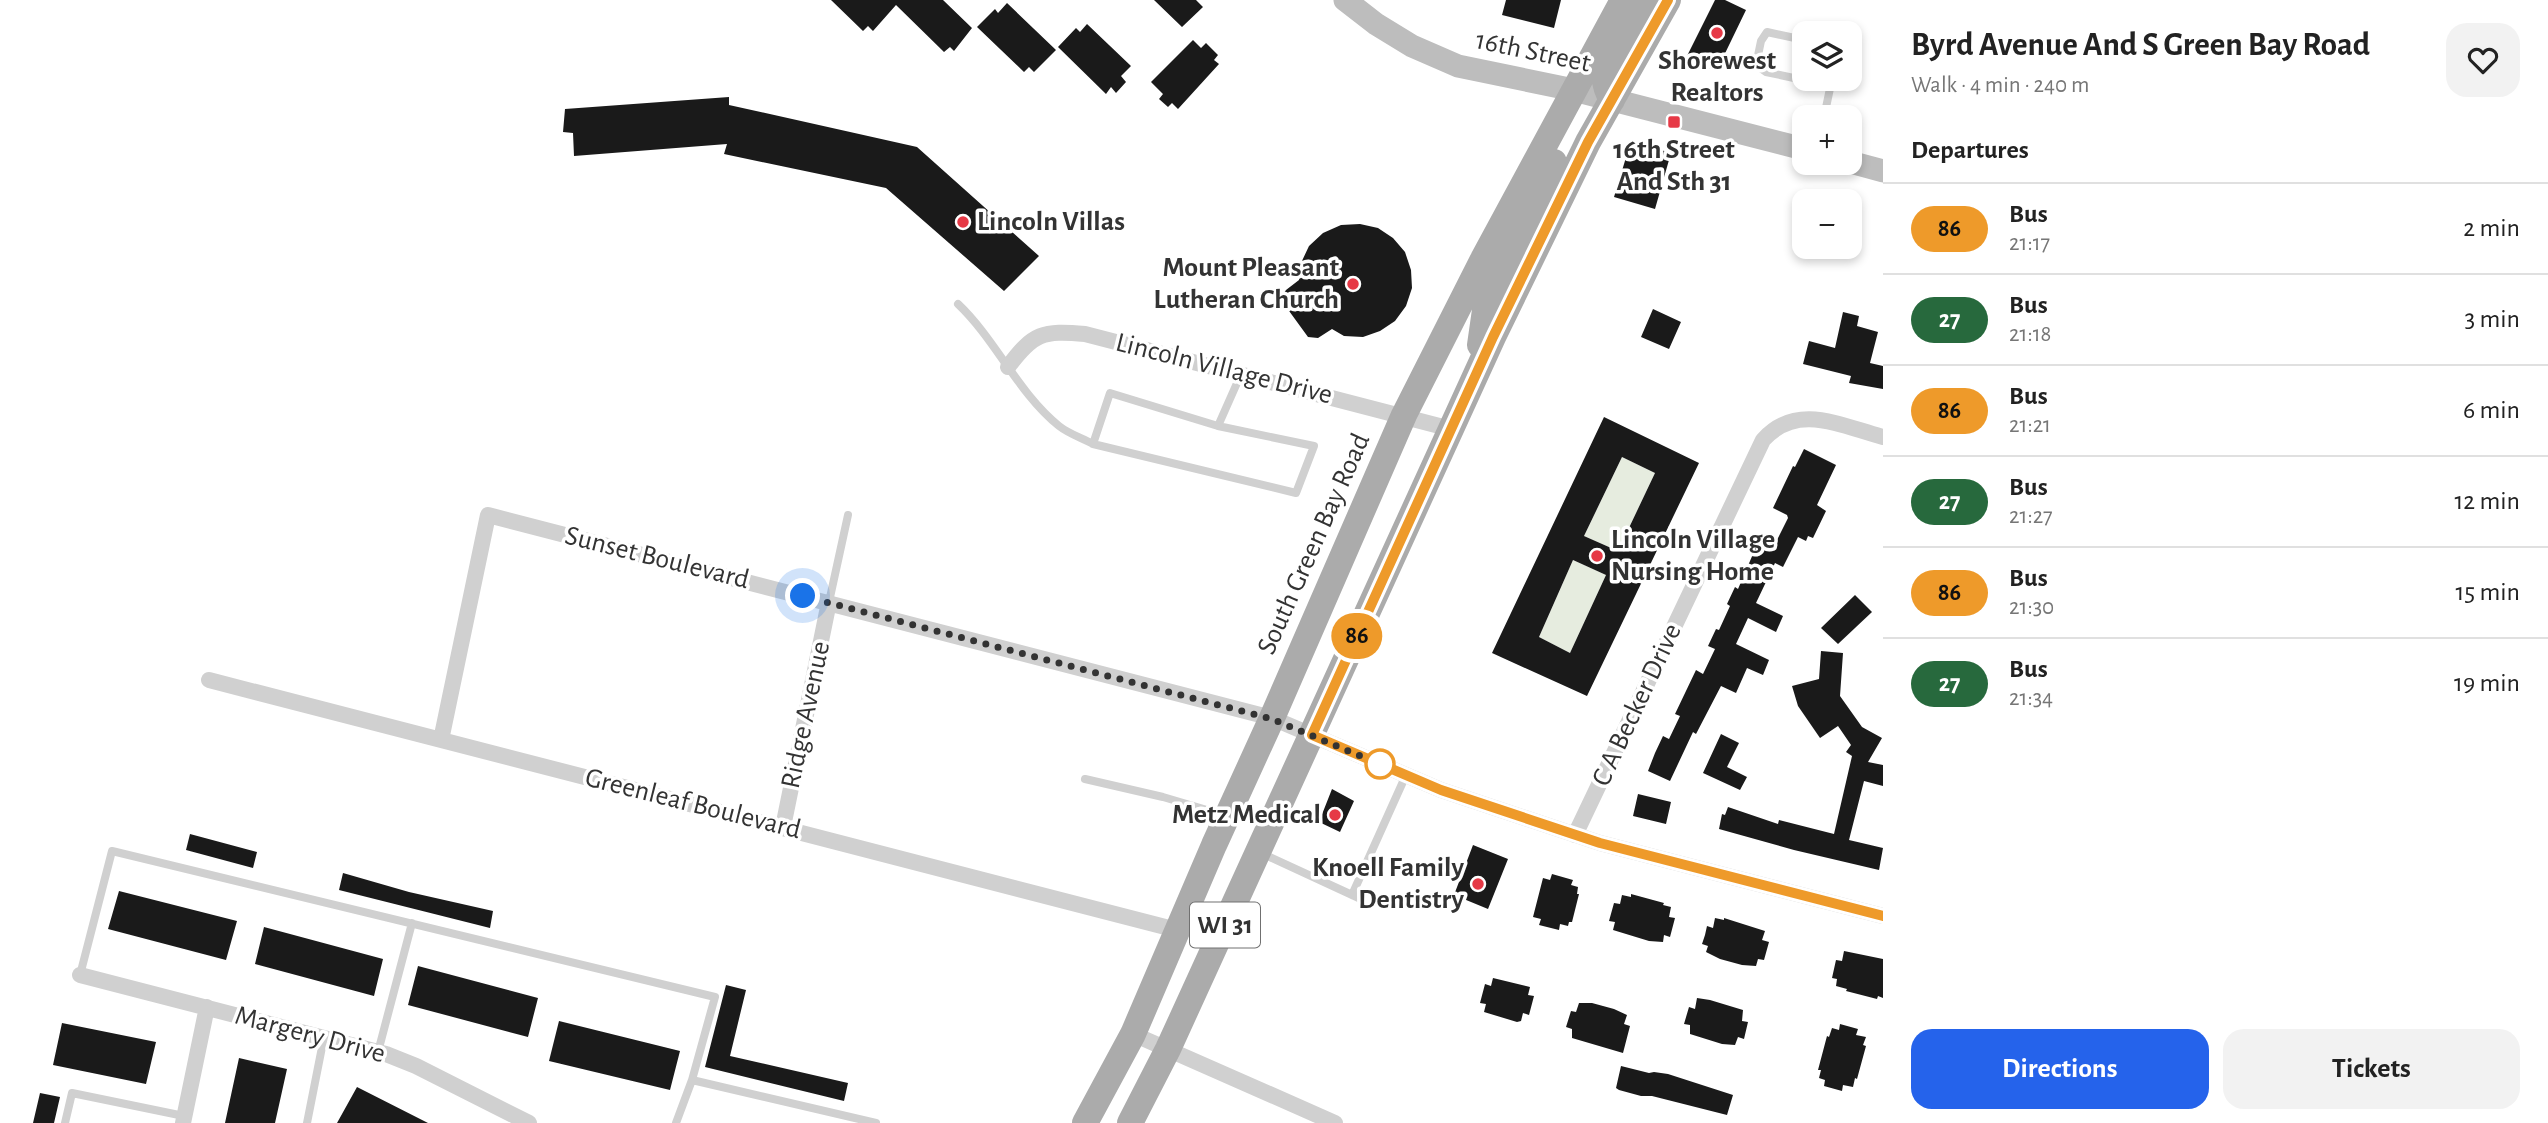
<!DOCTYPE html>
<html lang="en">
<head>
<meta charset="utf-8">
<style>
  body { margin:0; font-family:"Alegreya Sans",sans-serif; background:#f2f2f2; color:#222; height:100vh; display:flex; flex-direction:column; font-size:26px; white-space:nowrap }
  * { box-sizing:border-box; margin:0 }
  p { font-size:23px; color:#767676 }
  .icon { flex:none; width:38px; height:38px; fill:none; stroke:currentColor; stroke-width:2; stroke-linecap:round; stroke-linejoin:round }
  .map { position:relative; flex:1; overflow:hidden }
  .drawer { display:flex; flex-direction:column; background:#fff; width:665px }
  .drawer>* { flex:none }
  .badge { padding:0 14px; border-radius:23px; font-size:24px; line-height:46px }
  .fabs { position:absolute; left:1792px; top:21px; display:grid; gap:14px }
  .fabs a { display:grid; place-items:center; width:70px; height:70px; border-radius:14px; background:#fff; box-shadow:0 4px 10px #0003; font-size:35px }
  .you { position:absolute; width:35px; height:35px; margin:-18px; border:5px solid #fff; border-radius:50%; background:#1a73e8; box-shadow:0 0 0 10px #1a73e833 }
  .map>.badge { position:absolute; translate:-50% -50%; box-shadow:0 0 0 4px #fff }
  h2 { padding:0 28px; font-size:26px; line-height:63px }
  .round { display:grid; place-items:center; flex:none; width:74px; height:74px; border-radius:21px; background:#f2f2f2 }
  .head { display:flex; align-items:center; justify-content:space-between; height:119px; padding:0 28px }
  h1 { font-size:33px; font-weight:700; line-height:52px }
  .action { display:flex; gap:14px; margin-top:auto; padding:14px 28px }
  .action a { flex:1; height:80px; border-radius:21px; background:#2563eb; color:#fff; font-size:28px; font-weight:700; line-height:80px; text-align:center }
  .action a+a { background:#f2f2f2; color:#222 }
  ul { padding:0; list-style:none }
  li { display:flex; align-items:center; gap:21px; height:91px; padding:0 28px; border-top:2px solid #e0e0e0 }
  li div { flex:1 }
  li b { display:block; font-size:26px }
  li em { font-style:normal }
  li .badge { min-width:77px; font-weight:700; text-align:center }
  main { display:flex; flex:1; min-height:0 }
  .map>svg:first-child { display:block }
</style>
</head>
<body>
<main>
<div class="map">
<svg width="1883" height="1123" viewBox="0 0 1883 1123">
  <rect width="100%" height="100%" fill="#fff"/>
  <path fill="#e6ecdf" d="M1622,457l33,16 -37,78 -34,-15z
    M1573,560l33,15 -36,78 -31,-16z"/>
  <path fill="#1a1a1a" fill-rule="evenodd" d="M831,0h112l29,28 -18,23 -4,-4 -6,5 -48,-47 -23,26 -5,-5 -5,5z
    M1154,0h42l7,7 -21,20z
    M1506,0h55l-7,28 -52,-13z
    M1715,0h10l21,10 -30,62 -29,-16z
    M1007,3l49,47 -22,22 -5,-5 -5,5 -47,-45 18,-18 3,4z
    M1087,24l44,42 -10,10 5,6 -10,11 -5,-6 -5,7 -48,-47 18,-19 4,4z
    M1193,40l8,8 5,-5 12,12 -4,5 5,4 -41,45 -6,-6 -4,4 -9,-8 4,-5 -12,-12z
    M729,97v8l188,42 122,109 -35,35 -118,-103 -162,-34 3,-10 -153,12 -1,-23 -10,-1 2,-23z
    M1631,141l40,12 -16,56 -41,-12z
    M1360,224l18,4 15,10 12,14 6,18 1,18 -6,18 -11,15 -15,10 -17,6 -19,-1 -12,-7 -14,9 -10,-1 -24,-33 -2,-8 4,-6 13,-10 2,-17 8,-17 14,-13 18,-8z
    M1653,309l28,13 -12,27 -28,-12z
    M1843,312l16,4 -2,10 21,6 -8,31 13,3v23l-34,-6 2,-7 -48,-12 6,-23 26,7z
    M1604,417l95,46 -112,233 -95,-43zM1622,457l33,16 -37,78 -34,-15zM1573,560l33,15 -36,78 -31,-16z
    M1804,449l32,16 -19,40 9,6 -13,27 -5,-2 -2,5 -8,-4 -15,30 -8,-4 -19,40 27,13 -7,16 -28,-14 -12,26 33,16 -6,15 -16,-7 -11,25 -15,-7 -25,48 -3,-2 -23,49 -22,-10 7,-18 8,-17 6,3 11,-23 -5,-2 21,-44 7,4 12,-25 -7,-3 8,-17 3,1 11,-24 -3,-2 8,-17 3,2 24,-56 15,7 11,-22 -1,-3 -14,-7 20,-42 2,1z
    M1855,595l17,17 -34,32 -17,-16z
    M1821,651l22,2 -3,43 22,31 20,11 -14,24 15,3v21l-19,-5 -15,59 34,8 -4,22 -85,-20 -75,-21 3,-15 3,1 3,-8 50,17 1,-4 55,14 18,-78 -6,-4 5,-7 -13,-19 -18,12 -22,-32 -6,-20 27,-7z
    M1721,734l18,9 -12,24 20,10 -7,13 -37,-17z
    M1332,789l22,12 -14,31 -21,-10z
    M1638,794l33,8 -5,22 -33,-8z
    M190,834l67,18 -4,16 -67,-18z
    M1473,845l35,14 -20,50 -34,-14z
    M343,873l66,19 84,19 -3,17 -151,-38z
    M1552,874l21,6 -2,5 7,2 -1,7h2l-7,28h-3l-1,4 -8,-2 -1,6 -20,-5 2,-6 -8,-2 10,-39 7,2z
    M119,891l118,30 -11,39 -118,-31z
    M1631,894l33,9 -1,2 8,2 -2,10 6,1 -5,19 -6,-2 -1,7 -14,-1 -36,-11 2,-8 -6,-1 5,-18 6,1 2,-9 9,2z
    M1715,918l9,2v-2l41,13 -3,9 7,2 -5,18 -6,-1 -2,7 -14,-1 -22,-6 -14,-7 2,-6 -6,-2 3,-9 2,-9 6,2z
    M264,927l119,32 -9,37 -119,-32z
    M1844,951l39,8v39l-5,-2 -1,3 -31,-8 1,-2 -11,-3 1,-7 -5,-1 4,-18 6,1z
    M418,966l120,32 -10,39 -120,-32z
    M1493,978l37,9 -2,8 6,1 -5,19 -6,-2 -2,8 -4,1 -33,-10 2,-8 -6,-1 5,-19 6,2z
    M726,985l20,5 -16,66 118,27 -4,18 -139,-34z
    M1697,998l13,2 33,10 -1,11 6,1 -4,17 -6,-2 -3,8 -13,-1 -32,-10v-9l-6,-1 5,-17 6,2z
    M1579,1003h13l22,6 13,6 -3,9 6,2 -7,27 -51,-15v-9l-6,-2 5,-16 5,1z
    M559,1021l121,30 -10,39 -121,-29z
    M62,1023l94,19 -10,42 -93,-19z
    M1840,1024l18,5 -2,6 10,2 -3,8 3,1 -9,33 -2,-1 -2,9 -10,-2 -1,6 -18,-5 1,-6 -6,-2 2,-8h-3l9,-34 2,1 3,-9 7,2z
    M239,1058l48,11 -12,54h-50z
    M1621,1066l28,7 5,-1 14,2 65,21 -6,20 -75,-19h-11l-22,-6 -3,-2z
    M357,1087l71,36h-91z
    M40,1093l20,4 -6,26h-21z"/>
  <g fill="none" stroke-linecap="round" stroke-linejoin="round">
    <path stroke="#d0d0d0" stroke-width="8" d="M1804,40l-37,-8 -6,9 -5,24 10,7 65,14
      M1824,117l8,-38
      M958,304c38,36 60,89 101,122 10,8 23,12 34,18
      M1218,426l96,20 -18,47 -203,-49 17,-51 108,33 23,-52
      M829,602l19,-87
      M1085,779l78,18 61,18
      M1261,853l102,47
      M1352,895l54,-120
      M80,975l32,-124 603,146 -23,83 184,43
      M378,1052l34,-129
      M65,1123l7,-30 112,23
      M307,1123l17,-86
      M676,1123l16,-43"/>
    <path stroke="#d0d0d0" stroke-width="16" d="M1008,367c25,-34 35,-37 77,-33l366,95
      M209,680l968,250
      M441,740l47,-225 784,203 169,72 159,53 283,73
      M783,827l46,-225
      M1575,835l188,-395c34,-38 78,-14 120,-3
      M80,975l306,79 30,12 113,57
      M1133,1034l202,89
      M183,1123l24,-116"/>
    <path stroke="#bdbdbd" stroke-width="23" d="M1345,0l31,24 36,22 46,20 116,24 230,59
      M1850,162l33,9"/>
    <path stroke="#ababab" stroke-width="26" d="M1612,100c-4,-7 -7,-13 -7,-21 0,-22 27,-59 39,-79
      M1480,345l6,-42 68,-141
      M1085,1123l48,-89 81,-189 58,-127 132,-303 79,-156 140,-259
      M1130,1123l38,-74 325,-712 95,-195 80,-142"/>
  </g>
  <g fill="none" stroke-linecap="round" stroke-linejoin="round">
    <g stroke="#fff" stroke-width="16">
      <path id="line" d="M1668,0l-80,142 -95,195 -181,398 129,55 159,53 283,73"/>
    </g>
    <use href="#line" stroke="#ee9a2a" stroke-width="10"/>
    <path stroke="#333" stroke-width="7" stroke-dasharray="0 12.6" d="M803,596l469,123 110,46 -2,-1"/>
  </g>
  <g fill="#e63946" stroke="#fff" stroke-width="2.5">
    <circle cx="1717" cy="33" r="7"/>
    <rect x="1667" y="115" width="14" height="14" rx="3.5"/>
    <circle cx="963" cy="222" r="7"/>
    <circle cx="1353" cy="284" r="7"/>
    <circle cx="1597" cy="556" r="7"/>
    <circle cx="1335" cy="815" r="7"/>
    <circle cx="1478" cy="884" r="7"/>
  </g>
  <circle fill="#fff" stroke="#ee9a2a" stroke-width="3.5" cx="1380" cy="764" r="14"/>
  <g text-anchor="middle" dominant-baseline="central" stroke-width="7" stroke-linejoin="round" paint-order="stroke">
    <rect fill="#fff" stroke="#707070" stroke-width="2" x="1190" y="902.5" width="70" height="45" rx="5"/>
    <g font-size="26" font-weight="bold" fill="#333">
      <text x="1225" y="925">WI 31</text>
    </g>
    <g font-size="28" fill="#333" stroke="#fff">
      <text transform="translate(1533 52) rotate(12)">16th Street</text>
      <text transform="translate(1224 369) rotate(14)">Lincoln Village Drive</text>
      <text transform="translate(1314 544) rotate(-66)">South Green Bay Road</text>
      <text transform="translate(657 558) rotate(14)">Sunset Boulevard</text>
      <text transform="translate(1637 705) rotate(-65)">C A Becker Drive</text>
      <text transform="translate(806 715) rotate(-78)">Ridge Avenue</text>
      <text transform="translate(693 804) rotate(14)">Greenleaf Boulevard</text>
      <text transform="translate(310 1035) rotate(15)">Margery Drive</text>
    </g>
    <g font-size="28" font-weight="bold" fill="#333" stroke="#fff" text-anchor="end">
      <text x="1717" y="61" text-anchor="middle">Shorewest<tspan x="1717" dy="32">Realtors</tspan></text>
      <text x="1674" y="150" text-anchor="middle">16th Street<tspan x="1674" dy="32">And Sth 31</tspan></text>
      <text x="977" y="222" text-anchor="start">Lincoln Villas</text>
      <text x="1339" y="268">Mount Pleasant<tspan x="1339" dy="32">Lutheran Church</tspan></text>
      <text x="1611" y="540" text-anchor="start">Lincoln Village<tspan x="1611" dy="32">Nursing Home</tspan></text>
      <text x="1321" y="815">Metz Medical</text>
      <text x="1464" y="868">Knoell Family<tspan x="1464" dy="32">Dentistry</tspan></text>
    </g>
  </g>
</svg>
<div class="fabs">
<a><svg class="icon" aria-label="layers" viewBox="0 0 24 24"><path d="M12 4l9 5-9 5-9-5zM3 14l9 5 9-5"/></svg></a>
<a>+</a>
<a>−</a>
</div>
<div class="you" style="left:803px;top:596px"></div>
<b class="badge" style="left:1357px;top:636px;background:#ee9a2a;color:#111">86</b>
</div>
<section class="drawer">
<div class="head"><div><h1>Byrd Avenue And S Green Bay Road</h1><p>Walk · 4 min · 240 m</p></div><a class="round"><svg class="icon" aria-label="heart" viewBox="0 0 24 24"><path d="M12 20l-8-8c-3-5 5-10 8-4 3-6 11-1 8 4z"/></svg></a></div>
<h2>Departures</h2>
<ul>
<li><span class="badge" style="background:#ee9a2a;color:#111">86</span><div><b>Bus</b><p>21:17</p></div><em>2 min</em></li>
<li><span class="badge" style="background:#27693d;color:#fff">27</span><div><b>Bus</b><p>21:18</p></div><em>3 min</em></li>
<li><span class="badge" style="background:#ee9a2a;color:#111">86</span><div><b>Bus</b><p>21:21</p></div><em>6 min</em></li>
<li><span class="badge" style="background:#27693d;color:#fff">27</span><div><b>Bus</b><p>21:27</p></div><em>12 min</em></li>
<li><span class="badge" style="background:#ee9a2a;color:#111">86</span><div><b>Bus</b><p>21:30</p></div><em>15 min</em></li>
<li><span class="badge" style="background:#27693d;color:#fff">27</span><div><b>Bus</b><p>21:34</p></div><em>19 min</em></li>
</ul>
<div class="action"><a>Directions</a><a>Tickets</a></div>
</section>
</main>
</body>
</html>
